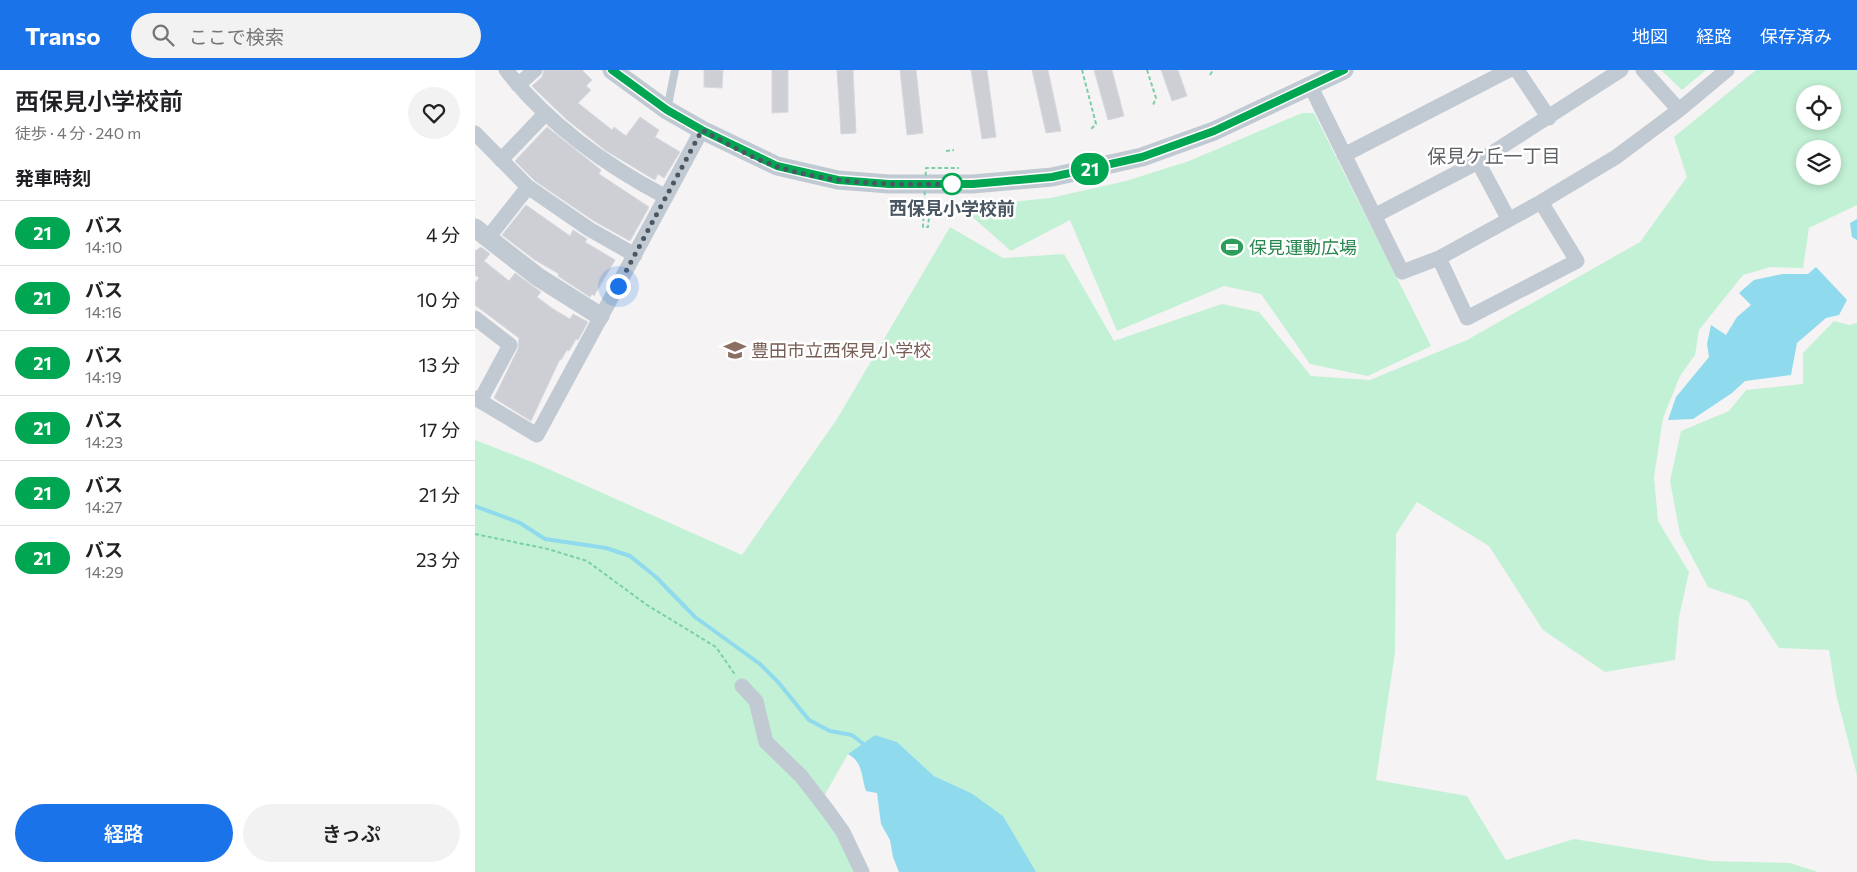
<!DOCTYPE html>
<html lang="ja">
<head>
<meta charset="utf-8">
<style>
  body { margin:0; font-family:Commissioner,"Noto Sans JP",sans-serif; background:#f2f2f2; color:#202124; height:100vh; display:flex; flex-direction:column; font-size:19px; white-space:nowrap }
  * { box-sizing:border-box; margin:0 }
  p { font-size:16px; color:#757577 }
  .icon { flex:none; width:28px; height:28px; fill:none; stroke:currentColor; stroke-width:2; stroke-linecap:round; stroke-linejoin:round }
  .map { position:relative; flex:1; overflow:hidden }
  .side { display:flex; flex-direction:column; background:#fff; width:475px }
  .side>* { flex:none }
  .badge { padding:0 10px; border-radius:16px; font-size:18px; line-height:32px }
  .controls { position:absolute; left:1321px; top:15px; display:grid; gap:10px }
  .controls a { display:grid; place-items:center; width:45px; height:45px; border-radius:50%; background:#fff; box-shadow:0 2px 8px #0003; font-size:25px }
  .you { position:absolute; width:25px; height:25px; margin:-12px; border:4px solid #fff; border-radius:50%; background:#1a73e8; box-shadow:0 0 0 8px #1a73e833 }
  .map>.badge { position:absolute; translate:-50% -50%; box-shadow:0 0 0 2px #fff }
  h2 { padding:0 15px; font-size:19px; line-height:45px }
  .round { display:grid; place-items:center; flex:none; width:52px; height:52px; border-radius:26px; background:#f2f2f2 }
  .overview { display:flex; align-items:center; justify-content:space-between; height:85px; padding:0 15px }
  h1 { font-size:24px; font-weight:600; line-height:38px }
  .cta { display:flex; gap:10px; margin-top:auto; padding:10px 15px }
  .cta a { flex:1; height:58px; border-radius:30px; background:#1a73e8; color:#fff; font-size:20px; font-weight:600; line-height:58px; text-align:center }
  .cta a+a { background:#f2f2f2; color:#202124 }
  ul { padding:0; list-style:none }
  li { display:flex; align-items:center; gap:15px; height:65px; padding:0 15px; border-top:1px solid #e0e0e0 }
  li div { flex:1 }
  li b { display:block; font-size:19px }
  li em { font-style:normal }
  li .badge { min-width:55px; font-weight:700; text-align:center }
  header { display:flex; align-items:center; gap:30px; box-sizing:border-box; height:70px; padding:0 25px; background:#1a73e8; color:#fff }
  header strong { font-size:24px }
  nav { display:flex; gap:28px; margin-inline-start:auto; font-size:18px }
  .search { width:350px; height:45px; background:#f2f2f2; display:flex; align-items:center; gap:12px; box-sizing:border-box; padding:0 18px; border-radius:28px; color:#757577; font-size:19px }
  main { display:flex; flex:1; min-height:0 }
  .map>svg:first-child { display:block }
</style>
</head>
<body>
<header>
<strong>Transo</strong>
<div class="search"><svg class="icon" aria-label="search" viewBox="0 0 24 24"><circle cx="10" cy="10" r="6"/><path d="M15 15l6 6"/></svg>ここで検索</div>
<nav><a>地図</a><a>経路</a><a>保存済み</a></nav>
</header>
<main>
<section class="side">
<div class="overview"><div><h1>西保見小学校前</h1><p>徒歩 · 4 分 · 240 m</p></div><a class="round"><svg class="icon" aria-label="heart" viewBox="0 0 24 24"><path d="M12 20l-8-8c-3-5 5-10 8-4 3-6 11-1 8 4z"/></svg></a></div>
<h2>発車時刻</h2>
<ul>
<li><span class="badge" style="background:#00a651;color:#fff">21</span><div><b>バス</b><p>14:10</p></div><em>4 分</em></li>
<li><span class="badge" style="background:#00a651;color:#fff">21</span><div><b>バス</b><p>14:16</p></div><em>10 分</em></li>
<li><span class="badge" style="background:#00a651;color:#fff">21</span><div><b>バス</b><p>14:19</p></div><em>13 分</em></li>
<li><span class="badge" style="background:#00a651;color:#fff">21</span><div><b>バス</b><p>14:23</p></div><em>17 分</em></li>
<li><span class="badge" style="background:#00a651;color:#fff">21</span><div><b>バス</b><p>14:27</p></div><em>21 分</em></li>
<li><span class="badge" style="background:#00a651;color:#fff">21</span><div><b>バス</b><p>14:29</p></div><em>23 分</em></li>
</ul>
<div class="cta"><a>経路</a><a>きっぷ</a></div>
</section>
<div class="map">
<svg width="1382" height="802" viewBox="0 0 1382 802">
  <rect width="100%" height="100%" fill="#f5f3f3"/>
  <path fill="#c3f1d5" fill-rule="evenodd" d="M1186,0h45l-24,20z
    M1281,0h101v135l-48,23 -6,40 -33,-1 -27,8 -44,55 -4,25 -15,21 -17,42 -9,59 4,44 31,51 -10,45 -4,43 -70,12 -62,-42 -54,-84 -72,-44 -21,32 -1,118 -19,128 91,16 39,64 68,-21 137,22 79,2 28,9h-782l-65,-79 -37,-17 -37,-34 -22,-7 -27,19 -29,51 23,28 15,39h-382v-432l62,24 205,91 95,-136 113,-192 53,31 61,-4 50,87 108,-37 37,8 52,64 59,4 97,-40 173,-98 47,-65 -13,-40zM1330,24h28v27h-28zM1330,79h28v27h-28z
    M827,43h12l117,233 -63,30 -58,-12 -49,-70 -37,-8 -107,45 -47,-111 -59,31 -50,-44 89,-9 76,-17 63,-20z
    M1359,251l15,4 8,-2v452l-21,-81 -7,-44 -50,-2 -31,-47 -40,-14 -28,-53 -10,-53 11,-50 48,-20 17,-21 57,-6v-31z"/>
  <path fill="#90daee" d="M1382,149v21l-5,-3 -2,-14z
    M1341,197l31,33 -8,15 -13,3 -29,25 -6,32 -46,6 -13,12 -39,26 -25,1 8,-23 33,-40 -2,-13 4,-19 15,10 11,-18 14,-12 -12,-12 15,-13 29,-6h25z
    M400,665l22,7 37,34 37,17 32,23 33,56h-137l-6,-15 -3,-17 -9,-16 -4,-31 -11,-2c-5,-15 -3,-29 -18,-37z"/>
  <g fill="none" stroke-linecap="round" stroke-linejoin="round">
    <path stroke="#90daee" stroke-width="4" d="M0,436l45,17 25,16 61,9 24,8 26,21 39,40 65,47 18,18 31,38 21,11 22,4 14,11"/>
  </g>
  <path fill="#cdcfd5" stroke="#d7d9de" d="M69,0h38l10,10 -6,6 5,4 -13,13 34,27 2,-3 12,9 14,-19 19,13 -4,7 25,15 -16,26 -6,-4 -3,6 -7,-4 -43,-26 -39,-31 -34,-33 10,-9z
    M229,0h19l-1,18 -18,-1z
    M297,0h16v42l-16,1z
    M362,0h16l3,63 -15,1z
    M425,0h16l7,63 -16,2z
    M496,0h16l9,67 -14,2z
    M557,0h16l13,61 -15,2z
    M619,0h18l12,46 -16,4z
    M686,0h17l9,26 -15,5z
    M72,57l54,43 -2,4 50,33 -19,34 -36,-20 -59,-40 -20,-20z
    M51,135l44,31 3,-6 14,9 -2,3 30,18 -21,36 -2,-2 -2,3 -32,-21 1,-2 -24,-14 -33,-25z
    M6,177l9,7 -6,7 25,20 6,-8 26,19 -4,5 16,12 17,10 3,-5 15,8 -10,18 -2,-1 -7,12 -2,-1 -6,10 -1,-1 -29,62 -37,-23 24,-49 1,-11 -44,-33v-22l4,-5 -4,-3v-24z"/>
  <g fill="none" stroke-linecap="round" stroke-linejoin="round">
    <path stroke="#7ad0a6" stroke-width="2" stroke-dasharray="4 2.5" stroke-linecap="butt" d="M607,0l14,54 -5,5
      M672,0l9,28 -3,7
      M735,5l3,-5
      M471,81l8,-1
      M0,464l73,15 39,12 60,44 69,42 20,29"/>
    <path stroke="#c1cad2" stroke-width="8" d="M192,40l8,-40"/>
    <path stroke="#c1cad2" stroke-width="15" d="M31,0c43,55 99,95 160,127
      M1042,0l32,48
      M1168,0l36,40
      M43,15l17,-15
      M836,17l91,185 37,-14 102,-56 75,-45 63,-47 48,-40
      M0,63l53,54 61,42 46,26
      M869,85l165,-85
      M26,90l44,-46
      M1003,92l30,56
      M901,145l102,-53 143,-92
      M12,169l41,-52
      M964,188l28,60 110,-57 -36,-59
      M0,248l35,27 -30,56
      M0,328l62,37 165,-305
      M267,616l14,15 10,41 35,34 27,35 15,21 19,40"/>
    <path stroke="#c1cad2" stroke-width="19" d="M137,0l55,40 35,20 75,36 61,14 51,4h84l79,-7 90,-20 72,-26 130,-61
      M0,158l63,49 62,39"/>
    <path stroke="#7ad0a6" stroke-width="2" stroke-dasharray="4 2.5" stroke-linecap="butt" d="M456,129l-3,28h-5l3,-59h33"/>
  </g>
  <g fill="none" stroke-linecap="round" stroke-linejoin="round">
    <g stroke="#fff" stroke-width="11">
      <path id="line" d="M137,0l55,40 35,20 75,36 61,14 51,4h84l79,-7 90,-20 72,-26 130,-61"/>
    </g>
    <use href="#line" stroke="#00a651" stroke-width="8"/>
    <path stroke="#4a5661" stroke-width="5" stroke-dasharray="0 9" d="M143,216l84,-156c24,13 50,28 76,37 57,18 118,18 178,17h-4"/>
  </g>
  <defs>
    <g id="stadium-bare" transform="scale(1.725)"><path d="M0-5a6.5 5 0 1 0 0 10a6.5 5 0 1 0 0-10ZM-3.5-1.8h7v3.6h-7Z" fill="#2e9e5b" stroke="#fff" stroke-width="2.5" paint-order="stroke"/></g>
    <g id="school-bare" transform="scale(1.725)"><path d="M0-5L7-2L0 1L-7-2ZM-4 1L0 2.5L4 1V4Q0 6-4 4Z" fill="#8d6e63" stroke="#fff" stroke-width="2.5" paint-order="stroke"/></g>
  </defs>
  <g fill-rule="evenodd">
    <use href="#stadium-bare" x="757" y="177"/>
    <use href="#school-bare" x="260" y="280"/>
  </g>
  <circle fill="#fff" stroke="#00a651" stroke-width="2.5" cx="477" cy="114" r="10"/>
  <g text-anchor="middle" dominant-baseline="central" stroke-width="5" stroke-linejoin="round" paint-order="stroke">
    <g font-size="18" font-weight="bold" fill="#4a5661" stroke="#fff">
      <text x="477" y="138">西保見小学校前</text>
    </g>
    <g font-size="18" fill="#27864d" stroke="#fff" text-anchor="start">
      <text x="774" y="177">保見運動広場</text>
    </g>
    <g font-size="18" fill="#785e54" stroke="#fff" text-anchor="start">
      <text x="276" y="280">豊田市立西保見小学校</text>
    </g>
    <g font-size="19" fill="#5f6368" stroke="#fff">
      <text x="1019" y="85">保見ケ丘一丁目</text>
    </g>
  </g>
</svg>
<div class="controls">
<a><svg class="icon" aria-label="locate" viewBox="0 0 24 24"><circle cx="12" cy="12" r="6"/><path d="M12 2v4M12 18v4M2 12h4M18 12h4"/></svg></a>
<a><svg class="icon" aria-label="layers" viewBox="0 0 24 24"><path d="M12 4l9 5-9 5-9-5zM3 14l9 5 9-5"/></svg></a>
</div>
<div class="you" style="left:143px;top:216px"></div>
<b class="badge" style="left:615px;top:99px;background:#00a651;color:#fff">21</b>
</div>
</main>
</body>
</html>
